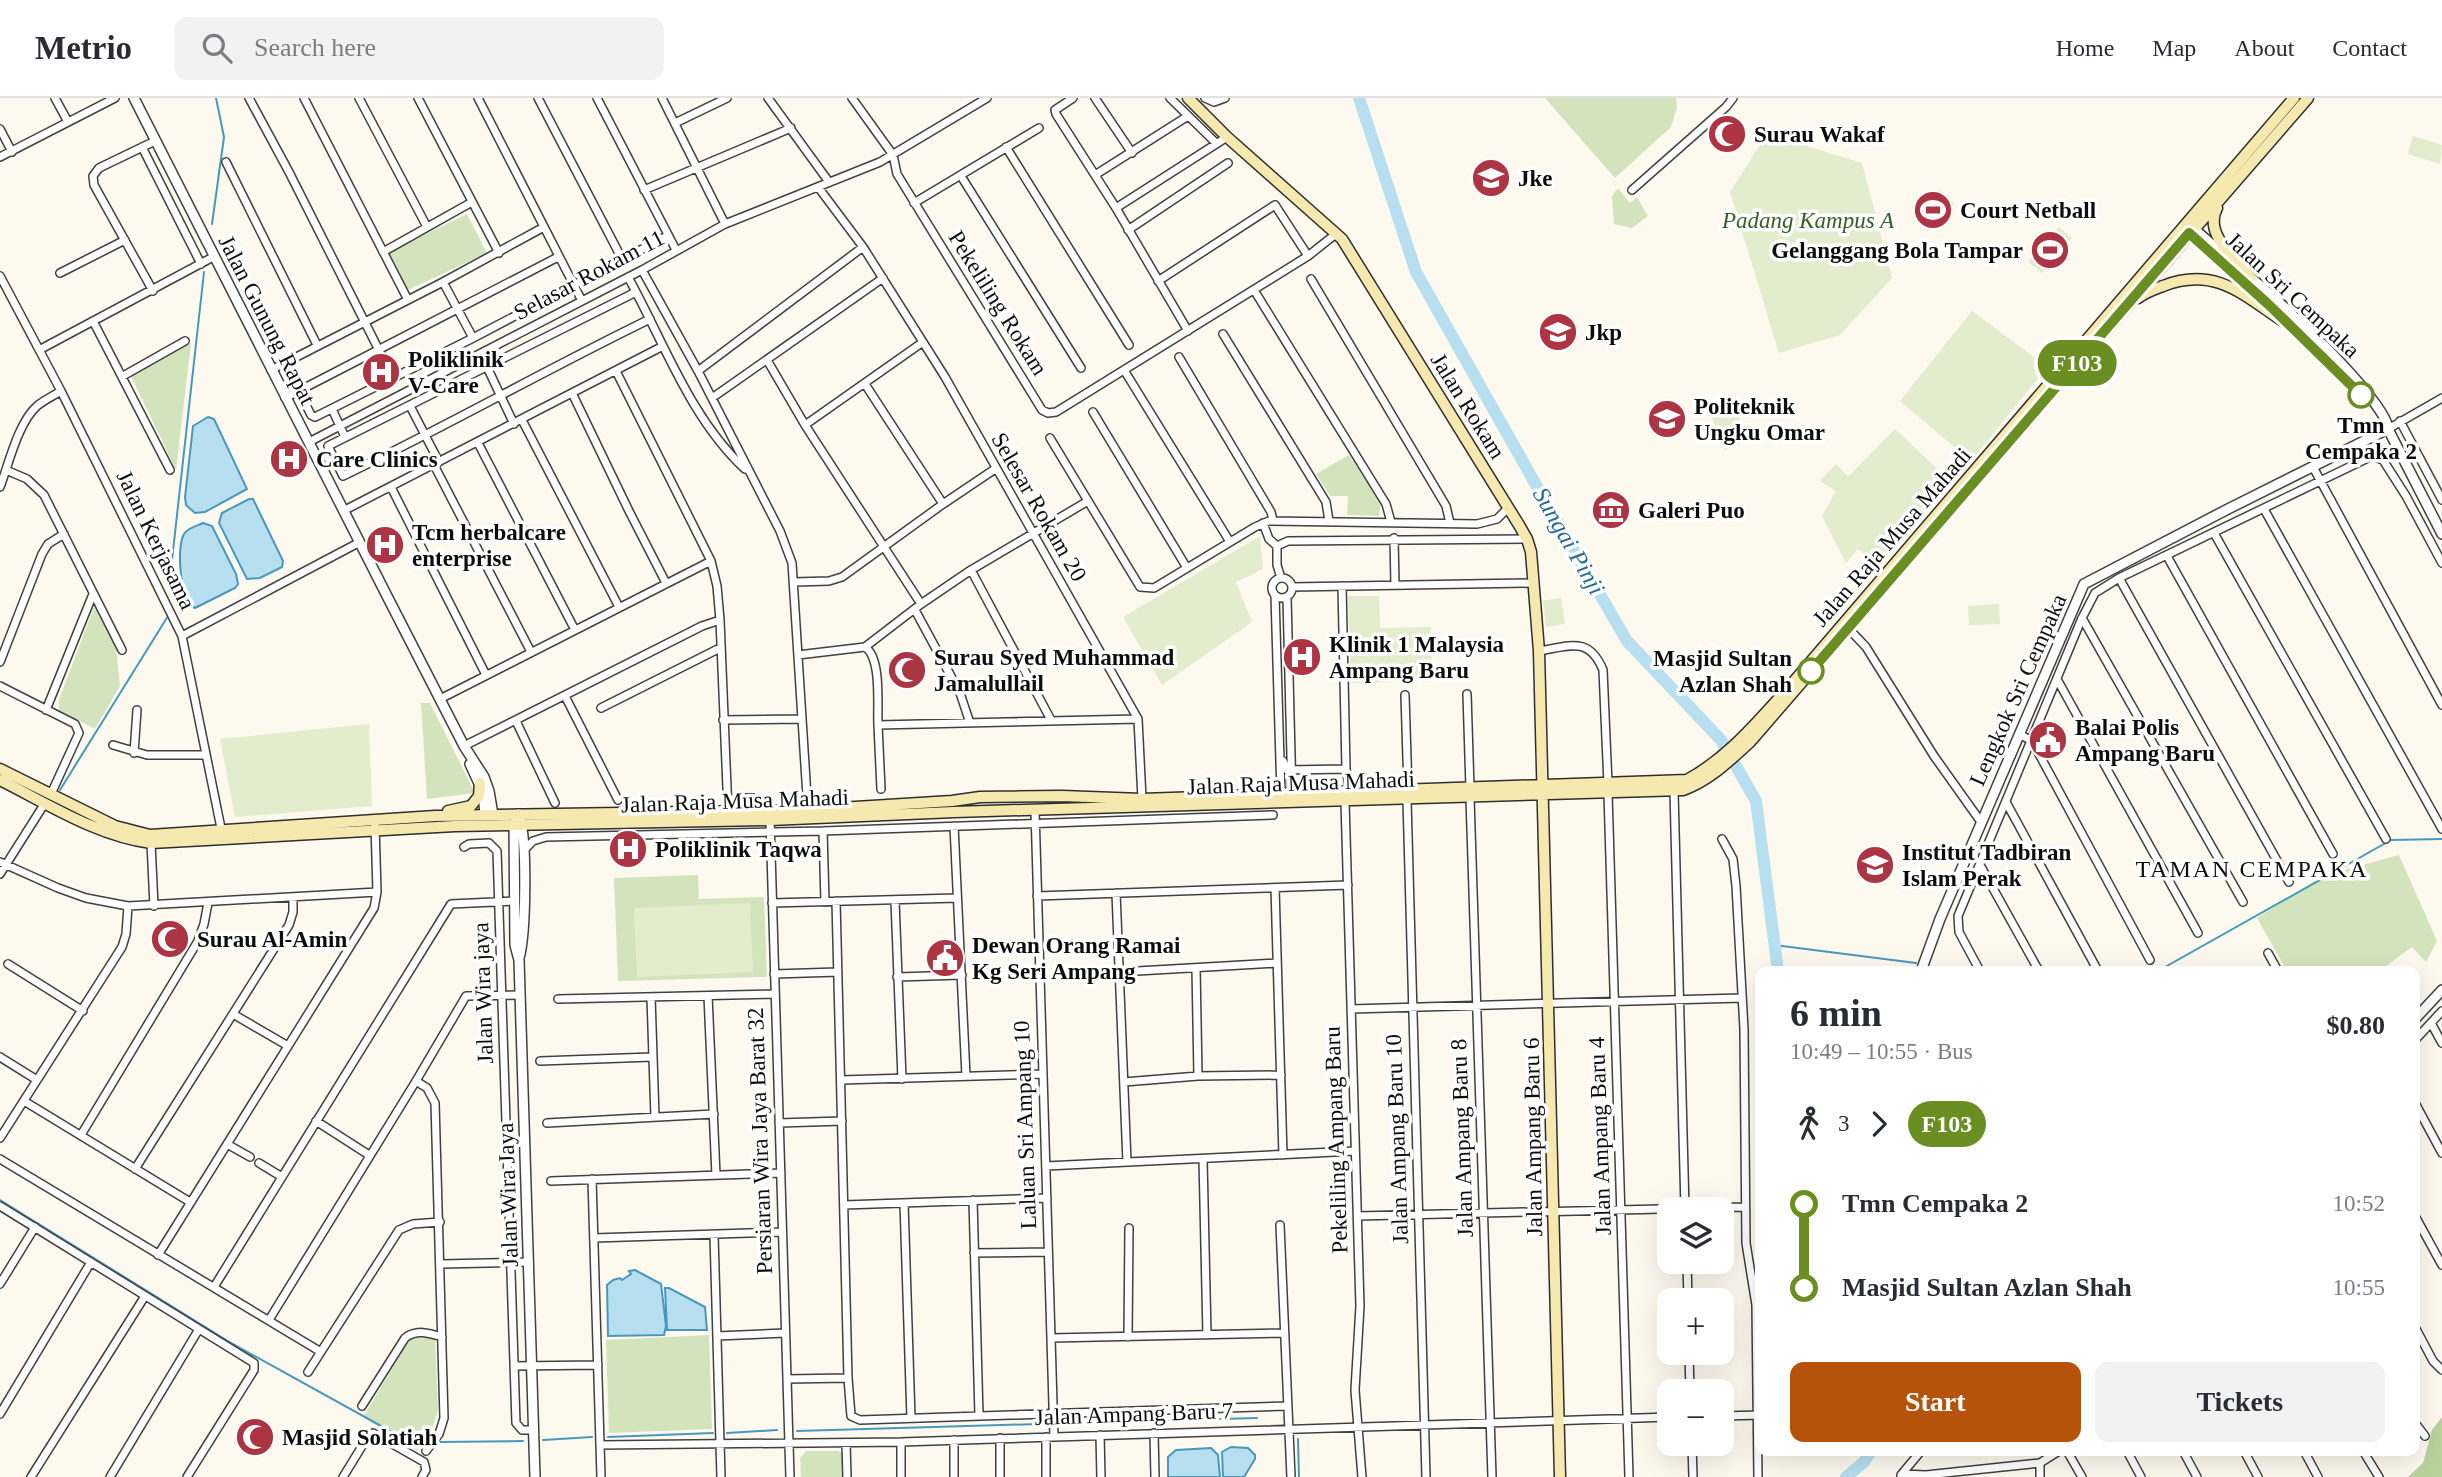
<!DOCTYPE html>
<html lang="en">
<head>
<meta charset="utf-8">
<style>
  body { margin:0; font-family:Georgia,serif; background:#f2f2f3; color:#2b2b33; height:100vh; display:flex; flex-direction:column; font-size:26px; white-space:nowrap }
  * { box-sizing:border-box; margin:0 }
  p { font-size:23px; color:#7c7c81 }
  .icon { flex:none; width:38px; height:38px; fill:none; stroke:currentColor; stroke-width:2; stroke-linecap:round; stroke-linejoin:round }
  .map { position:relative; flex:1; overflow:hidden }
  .drawer { position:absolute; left:1755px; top:868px; width:665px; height:490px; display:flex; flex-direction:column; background:#fff; border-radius:14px; box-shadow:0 7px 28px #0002 }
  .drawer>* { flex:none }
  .badge { padding:0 14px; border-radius:23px; font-size:24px; line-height:46px }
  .fabs { position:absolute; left:1657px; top:1099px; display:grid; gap:14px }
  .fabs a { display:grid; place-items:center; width:77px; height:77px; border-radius:14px; background:#fff; box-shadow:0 7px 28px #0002; font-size:35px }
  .map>.badge { position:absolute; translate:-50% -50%; box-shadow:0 0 0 4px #fff }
  .legs { display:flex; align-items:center; gap:10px; height:77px; padding:0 35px; font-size:23px }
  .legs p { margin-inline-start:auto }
  .overview { display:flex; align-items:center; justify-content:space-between; height:119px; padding:0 35px }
  h1 { font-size:38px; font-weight:700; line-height:52px }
  .cta { display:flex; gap:14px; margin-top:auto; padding:14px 35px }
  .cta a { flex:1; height:80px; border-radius:14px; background:#b45309; color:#fff; font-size:28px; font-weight:700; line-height:80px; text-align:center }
  .cta a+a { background:#f2f2f3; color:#2b2b33 }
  ul { padding:0 35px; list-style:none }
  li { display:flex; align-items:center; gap:24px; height:84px; font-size:26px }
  li i { display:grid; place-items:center; width:10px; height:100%; margin:0 9px; background:currentColor }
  li i::after { content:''; width:18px; height:18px; margin:-9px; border:5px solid; border-radius:50%; background:#fff }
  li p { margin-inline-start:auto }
  li:first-child i { background:linear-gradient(#0000 50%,currentColor 0) }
  li:last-child i { background:linear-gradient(currentColor 50%,#0000 0) }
  header { display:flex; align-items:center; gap:42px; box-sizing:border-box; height:98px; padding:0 35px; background:#fff; border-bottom:2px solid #e1e1e2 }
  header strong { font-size:33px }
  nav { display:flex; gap:38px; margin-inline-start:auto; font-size:24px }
  .search { width:490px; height:63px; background:#f2f2f3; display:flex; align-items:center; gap:18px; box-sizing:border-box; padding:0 24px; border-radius:14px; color:#7c7c81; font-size:26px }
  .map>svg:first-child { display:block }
</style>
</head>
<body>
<header>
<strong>Metrio</strong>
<div class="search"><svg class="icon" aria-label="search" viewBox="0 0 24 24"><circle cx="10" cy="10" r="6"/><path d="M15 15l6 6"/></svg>Search here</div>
<nav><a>Home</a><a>Map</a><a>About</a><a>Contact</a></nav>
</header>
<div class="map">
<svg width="2442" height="1379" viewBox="0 0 2442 1379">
  <rect width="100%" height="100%" fill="#fdf9ee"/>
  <path fill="#d3e4bc" d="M1545,0h131l1,10 -6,19 -56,51z
    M1618,90l12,15 7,-6 11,19 -16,12 -18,-4 -2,-28z
    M467,116l20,39 -79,37 -19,-38z
    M191,245l-15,127 -45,-94z
    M1349,357l32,48 -2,13 -32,-1 1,-19h-18l-14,-22z
    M95,506l21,43 4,39 -25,43 -36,-19v-10z
    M421,605h9l45,90 -48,6z
    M2399,757l38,86 -11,21 -14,-15 -33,24h-92l-30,-53 65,-42z
    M698,777l1,24 65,-2 3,80 -149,4 -4,-103z
    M709,1237l3,94 -103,4 -3,-93z
    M411,1239l24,2 3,71 -5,16 -16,25 -54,-34z
    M806,1353h33l3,3 1,23h-42l-1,-19z"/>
  <path fill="#b9d29d" d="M2442,1319v60h-34l15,-14 9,-33z"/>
  <path fill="#e3eccc" d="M1767,36l95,29 30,115 -52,57 -61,18 -49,-161z
    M2413,38l29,9 -2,19 -32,-10z
    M1939,91l15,15 -26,27 -15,-14z
    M2059,129l13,11 -30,35 -14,-11z
    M1972,213l75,56 -76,94 -71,-60z
    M1735,309l13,34 -23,9 -14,-34z
    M1895,331l51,48 -34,42 5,5 -37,44 -22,-19 -12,14 -24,-47 14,-25 -16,-10 16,-17 12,13z
    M1260,438l3,33 -27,13 16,40 -90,63 -39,-68z
    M1348,498h31l1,32 51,-1 1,54 -81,2z
    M1561,500l4,26 -19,3 -3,-26z
    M1999,506l1,20 -31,1 -1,-19z
    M369,626l3,82 -137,11 -15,-78z
    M750,805l3,69 -116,5 -3,-69z"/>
  <path fill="#b8dfef" stroke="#4898bd" stroke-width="2" d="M208,319l6,2 33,70 -42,23 -10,1 -9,-8 -1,-8 8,-71z
    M249,401h4l30,62 -1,6 -22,11 -13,1 -28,-56 3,-10z
    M203,425l9,3 24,48 2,10 -3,4 -40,20c-15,-8 -19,-60 -11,-74 3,-6 13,-8 19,-11z
    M635,1172l26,14 5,42 -2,9 -56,1 -1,-51 6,-5 7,-2 2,2 9,-6 -2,-3z
    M665,1190h4l36,19 2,23h-40z
    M1231,1349l17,1 7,7v4l-11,18h-21l-1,-25z
    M1211,1350l7,7 2,22h-52v-20l8,-7z"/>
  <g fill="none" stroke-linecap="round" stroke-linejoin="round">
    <path stroke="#4898bd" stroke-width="2" d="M212,126l12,-87 -8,-39
      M169,489l35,-315
      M60,692l108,-174
      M1774,847l142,18
      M1930,870l18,3
      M2158,873l233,-131 51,-1
      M0,1102l231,143 179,99h16
      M1064,1325l193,-5
      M797,1333l241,-7
      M727,1335l50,-3
      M608,1339l105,-4
      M1298,1341l1,38
      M543,1342l49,-3
      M439,1344l84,-1"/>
    <path stroke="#b8dfef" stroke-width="12" d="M1359,0l57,174 115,204 96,165 94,99 35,61 22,170
      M1846,1379l18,-15 7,-11"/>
    <g stroke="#404040" stroke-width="10">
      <path id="minor" d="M55,0l13,24
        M249,0l40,74 104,206
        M304,0l104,202
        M359,0l68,129
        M418,0l81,155
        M478,0l104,203
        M538,0l84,161
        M597,0l79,152
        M662,0l63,126
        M768,0l61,84
        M852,0l41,57 4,19 145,236 6,3 8,-1 252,-156 29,-23
        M1073,0l-18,12 1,4 60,94 72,123
        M1095,0l37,55
        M1170,0l46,45
        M1205,0l9,4 11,-4
        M675,25l52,-25
        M0,31l12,23
        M142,49l59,117
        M1006,49l123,198
        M0,59l115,-59
        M226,64l91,183
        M1095,77l93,-59
        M961,78l120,192
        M818,89l45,60 82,130 193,342 4,80
        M644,92l147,-62
        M1632,92l94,-83 7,-9
        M914,105l125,-75
        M1116,110l111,-71
        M1128,132l100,-67
        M383,154l89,-50
        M642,172l56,101 82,160 12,32 16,249
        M60,175l65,-33
        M0,178l61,115 121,245 40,197
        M628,179c36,65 62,141 117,192
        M1311,181l135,227 4,17
        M1158,183l117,-76 33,51
        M443,184l30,56
        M1254,192l132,214 5,18
        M153,193l-59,-106 -1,-9 6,-8 56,-27
        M636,194l-308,154 15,30c104,-50 204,-107 307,-157
        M93,223l77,149
        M1223,236l103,168 3,19
        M39,252l174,-93
        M1179,259l92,155 2,8
        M767,262l38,65 116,179
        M487,269l27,57
        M271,272l172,-88 101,-55
        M1124,272l106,172
        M616,273l95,190 6,25 3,34 8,192
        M698,273l165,-124
        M123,278l62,-35
        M865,286l78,120
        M299,293l12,24 4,2 158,-79 194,-102
        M572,295l57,118 37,72
        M285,300l273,-141
        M712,300l171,-120
        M410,308l29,56
        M332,311l13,28
        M1093,314l94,156
        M522,322l97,187
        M2400,323l42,79
        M805,327l118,-83
        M2388,331l54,-31
        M1050,340l90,149 14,1 101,-61 14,-6 208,3 20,-5 11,-11
        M309,344l333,-172 83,-46 155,-62 107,-64
        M478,345l97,187
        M434,367l97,187
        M2313,369l129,238
        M6,372l21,9 17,16 78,155
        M0,389c9,-24 18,-64 37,-81 7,-6 16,-10 24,-15
        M391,389l95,188
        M2264,411l178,320
        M343,413l320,-165
        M1263,425l6,16 8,7
        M2214,435l172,306
        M1394,440l1,47
        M2167,458l166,298
        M971,472l80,150
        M1272 490a10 10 0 1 1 20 0a10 10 0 1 1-20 0Z
        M1281,480l-4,-13v-19l11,-5 239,-2
        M2119,480l170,304
        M794,484l35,-1 13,-4 101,-73 52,-35
        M1342,488l4,183 4,22
        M1292,489l241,-4
        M1275,498l6,198 3,3
        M1287,499l5,198
        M915,512l45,83 10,30
        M2082,520l161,284
        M1847,529l19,20 68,109 47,66
        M182,538l178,-94
        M865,549c17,11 12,59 13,78l260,-6
        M1539,553c31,-5 50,-15 64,19l5,114
        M798,557l67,-8 56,-43 50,-34 117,-69
        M0,564l42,-108 6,-10 16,-10
        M2058,583l140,252
        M0,588l75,38 4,9 -28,61
        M1467,596l3,94
        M1405,597l3,95
        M565,598l53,104
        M440,601l271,-138
        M601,610l119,-60
        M46,612l47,-116
        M723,622l79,-1
        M516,623l39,82
        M878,627l3,64
        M2019,636l13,7 118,219
        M113,647l34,10h59
        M464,648l238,-120 18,-6
        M134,655l3,-43
        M1283,663l4,9 59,-1
        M1674,694l11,417
        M1608,696l21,683
        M741,700h12l6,13 7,3 4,6 20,657
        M1470,700l22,679
        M1407,702l19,677
        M1345,704l15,504 -5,84 7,87
        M2006,704l92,169
        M1035,713l19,626
        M954,728l12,250
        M823,733l2,71
        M1722,741l11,20 3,27 8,143 2,214 10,62 2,172
        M151,745l3,63
        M464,749l5,-3 20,-1 8,8 19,572 6,7h12
        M524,752l9,-9 13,-4 277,-6 450,-16
        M0,764l58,26 28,10 42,8 249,-14
        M1980,767l59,106
        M0,776l45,-71
        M1275,790l8,267
        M1116,795l11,269
        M1037,798l311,-11
        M836,803l12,477 3,38 9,4 426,-14
        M895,803l7,178
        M772,805l185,-5
        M2268,855l10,18
        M8,866l75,47
        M1196,870l2,108
        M1980,873l-21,-39 -1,-16 124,-298 13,-25 24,-15 253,-122 11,4 23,36 36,67
        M1120,874l157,-9
        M774,876l64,-2
        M897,879l65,-2
        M708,898l8,179
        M651,899l4,120
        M558,901l217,-5
        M1351,911l390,-11
        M233,916l55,32
        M2431,925l11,20
        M2415,942l27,-29
        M0,959l37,23
        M540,963l112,-4
        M841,982l202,-6
        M416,983l11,7 8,15 9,315 -5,16 -13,17
        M1124,984l74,-6 83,-1
        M24,1003l166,101
        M2415,1005l27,50
        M316,1023l53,34
        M547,1025l167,-9
        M779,1025l63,-2
        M81,1037l117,-194 6,-17 4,-21
        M0,1040l122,-191 4,-13 2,-28
        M227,1046l23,13
        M0,1061l321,193
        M1203,1061l4,176
        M259,1065l23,14
        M1046,1068l309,-15
        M135,1071l154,-244 4,-13v-15
        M592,1081l9,298
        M551,1083l230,-8
        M973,1102l6,215
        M904,1105l7,215
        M844,1107l203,-7
        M0,1108l254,157v7l-67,107
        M1358,1118l387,-9
        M2415,1118l27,49
        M1280,1127l11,252
        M714,1137l7,242
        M594,1140l188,-6
        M974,1155l74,-1
        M158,1157l216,-347 3,-16 -2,-67
        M1687,1164l1,38
        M441,1166l88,-2
        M0,1186l35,-57
        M214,1189l237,-383 64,-3
        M269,1222l147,-239 50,-85 54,-1
        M2415,1229l18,34 9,9
        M717,1238l68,-3
        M1128,1239l1,-109
        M1051,1240l233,-5
        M1689,1255l1,38
        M515,1268l83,-1
        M308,1274l91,-142 14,-6 27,-2
        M787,1281l61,-1
        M362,1308l43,-68c11,-9 24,-5 37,-1
        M0,1316l91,-152
        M1722,1318l38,-1
        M2415,1325l10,13
        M1154,1335l1,44
        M1100,1337l1,42
        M1046,1339v40
        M1000,1340v39
        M954,1342v37
        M901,1344v35
        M846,1345l1,34
        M1692,1346l1,33
        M600,1347l301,-3 769,-25
        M2067,1353l15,26
        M2127,1353l14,26
        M2183,1353l14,26
        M2244,1353l14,26
        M2304,1353l14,26
        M2363,1353l16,26
        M1902,1376l24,1 114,-12 19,-12
        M1901,1377l20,-24
        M31,1379l114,-181
        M110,1379l89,-148
        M343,1379l24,-39 6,-5 51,29 2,8 -4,7
        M2040,1379v-14"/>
    </g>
    <g stroke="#404040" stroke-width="12">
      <path id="tertiary" d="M134,0l254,500 76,148 20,31 5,14 4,24
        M2191,128l44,39
        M2187,131l2,4 144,132
        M2246,176c27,20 141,127 142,155l54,105
        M470,666l13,28 2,23
        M518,716l-4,10 1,121 4,15 16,517
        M519,860c7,-25 8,-115 1,-139
        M1921,873l19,-52 144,-335 144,-75 160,-80
        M2415,921l27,-29"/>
    </g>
    <g stroke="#2f2f2f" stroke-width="13">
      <path id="secondary" d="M1188,0l39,39 115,102 177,286 8,14 4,13 8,99 21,826
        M2217,110c-14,26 19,51 34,70
        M2138,200c8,-6 17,-9 25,-12 56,-22 85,14 129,41
        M0,671l115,57 35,9 285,-19 372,-6 145,-9 28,-4 82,-1 80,3 545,-19c42,-23 71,-59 103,-94l504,-588
        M0,682c48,24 97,56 151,63l304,-17 315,-6 184,-8 729,-22c26,-9 46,-29 67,-48l558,-644
        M448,713l23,-5 8,-10 1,-13"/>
    </g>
    <use href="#minor" stroke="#fff" stroke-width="7"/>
    <use href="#tertiary" stroke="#fff" stroke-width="9"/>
    <use href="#secondary" stroke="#f6e9b0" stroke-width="10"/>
  </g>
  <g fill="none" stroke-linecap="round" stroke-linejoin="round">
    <g stroke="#fff" stroke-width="16">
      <path id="line-1" d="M1811,573l378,-438 79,71 93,91"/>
    </g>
    <use href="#line-1" stroke="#6b8e23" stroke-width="10"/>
  </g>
  <defs>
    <g id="mosque-disc" transform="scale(2.0125)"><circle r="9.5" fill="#ac3544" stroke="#fff"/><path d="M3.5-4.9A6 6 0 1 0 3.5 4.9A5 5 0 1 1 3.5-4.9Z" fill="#fff"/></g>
    <g id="university-disc" transform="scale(2.0125)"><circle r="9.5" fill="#ac3544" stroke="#fff"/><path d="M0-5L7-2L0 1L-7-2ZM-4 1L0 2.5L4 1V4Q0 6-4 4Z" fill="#fff"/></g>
    <g id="stadium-disc" transform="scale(2.0125)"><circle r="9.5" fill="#ac3544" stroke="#fff"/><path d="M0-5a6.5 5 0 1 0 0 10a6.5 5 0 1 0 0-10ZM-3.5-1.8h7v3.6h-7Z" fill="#fff"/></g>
    <g id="hospital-disc" transform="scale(2.0125)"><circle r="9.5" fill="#ac3544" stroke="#fff"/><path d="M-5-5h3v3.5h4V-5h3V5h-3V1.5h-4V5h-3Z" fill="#fff"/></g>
    <g id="museum-disc" transform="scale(2.0125)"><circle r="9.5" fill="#ac3544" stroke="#fff"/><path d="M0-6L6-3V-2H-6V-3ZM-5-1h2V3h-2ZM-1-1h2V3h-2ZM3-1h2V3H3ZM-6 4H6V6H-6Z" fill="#fff"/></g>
    <g id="civic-disc" transform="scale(2.0125)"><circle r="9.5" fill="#ac3544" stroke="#fff"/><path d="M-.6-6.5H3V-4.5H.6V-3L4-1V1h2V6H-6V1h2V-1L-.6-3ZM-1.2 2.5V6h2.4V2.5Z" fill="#fff"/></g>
  </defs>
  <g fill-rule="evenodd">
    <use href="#mosque-disc" x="1727" y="36"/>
    <use href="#university-disc" x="1491" y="80"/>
    <use href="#stadium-disc" x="1933" y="112"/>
    <use href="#stadium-disc" x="2050" y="152"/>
    <use href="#university-disc" x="1558" y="234"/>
    <use href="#hospital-disc" x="381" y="274"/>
    <use href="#university-disc" x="1667" y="321"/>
    <use href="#hospital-disc" x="289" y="361"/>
    <use href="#museum-disc" x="1611" y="412"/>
    <use href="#hospital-disc" x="385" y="447"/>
    <use href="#hospital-disc" x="1302" y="559"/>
    <use href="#mosque-disc" x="907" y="572"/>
    <use href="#civic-disc" x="2048" y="642"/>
    <use href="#hospital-disc" x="628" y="751"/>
    <use href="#university-disc" x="1875" y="767"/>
    <use href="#mosque-disc" x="170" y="841"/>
    <use href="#civic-disc" x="945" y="860"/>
    <use href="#mosque-disc" x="255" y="1339"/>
  </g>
  <g fill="#fff" stroke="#6b8e23" stroke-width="3.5">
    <circle cx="2361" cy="297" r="12"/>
    <circle cx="1811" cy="573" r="12"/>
  </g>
  <g text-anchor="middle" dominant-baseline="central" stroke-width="7" stroke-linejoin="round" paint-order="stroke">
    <g font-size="23" font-weight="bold" fill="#0d0d0d" stroke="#fff" text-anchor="start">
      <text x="1754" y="36">Surau Wakaf</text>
      <text x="1518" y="80">Jke</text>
      <text x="1960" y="112">Court Netball</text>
      <text x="2023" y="152" text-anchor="end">Gelanggang Bola Tampar</text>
      <text x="1585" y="234">Jkp</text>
      <text x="408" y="261">Poliklinik<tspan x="408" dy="26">V-Care</tspan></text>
      <text x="1694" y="308">Politeknik<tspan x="1694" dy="26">Ungku Omar</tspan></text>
      <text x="316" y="361">Care Clinics</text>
      <text x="1638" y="412">Galeri Puo</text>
      <text x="412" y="434">Tcm herbalcare<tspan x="412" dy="26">enterprise</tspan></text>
      <text x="1329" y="546">Klinik 1 Malaysia<tspan x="1329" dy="26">Ampang Baru</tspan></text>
      <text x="934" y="559">Surau Syed Muhammad<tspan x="934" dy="26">Jamalullail</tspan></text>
      <text x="2075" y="629">Balai Polis<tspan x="2075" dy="26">Ampang Baru</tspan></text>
      <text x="655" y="751">Poliklinik Taqwa</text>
      <text x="1902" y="754">Institut Tadbiran<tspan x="1902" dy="26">Islam Perak</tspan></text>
      <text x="197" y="841">Surau Al-Amin</text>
      <text x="972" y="847">Dewan Orang Ramai<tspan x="972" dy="26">Kg Seri Ampang</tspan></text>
      <text x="282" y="1339">Masjid Solatiah</text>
    </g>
    <g font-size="23" font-style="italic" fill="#355d25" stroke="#fff">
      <text x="1808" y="122">Padang Kampus A</text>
    </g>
    <g font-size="23" fill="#0d0d0d" stroke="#fff">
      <text transform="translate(589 177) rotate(-28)">Selasar Rokam 11</text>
      <text transform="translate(2293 197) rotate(43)">Jalan Sri Cempaka</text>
      <text transform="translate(998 205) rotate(58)">Pekeliling Rokam</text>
      <text transform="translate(267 222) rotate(63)">Jalan Gunung Rapat</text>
      <text transform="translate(1468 308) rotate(58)">Jalan Rokam</text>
      <text transform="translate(1039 409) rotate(60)">Selesar Rokam 20</text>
      <text transform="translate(1892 439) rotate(-49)">Jalan Raja Musa Mahadi</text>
      <text transform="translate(156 442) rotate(64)">Jalan Kerjasama</text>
      <text transform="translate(2018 592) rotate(-66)">Lengkok Sri Cempaka</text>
      <text transform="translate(1301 685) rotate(-2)">Jalan Raja Musa Mahadi</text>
      <text transform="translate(735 703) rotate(-2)">Jalan Raja Musa Mahadi</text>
      <text transform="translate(483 895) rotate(-92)">Jalan Wira jaya</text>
      <text transform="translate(1025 1027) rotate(-92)">Laluan Sri Ampang 10</text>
      <text transform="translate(1600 1038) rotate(-92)">Jalan Ampang Baru 4</text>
      <text transform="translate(1533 1039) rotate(-91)">Jalan Ampang Baru 6</text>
      <text transform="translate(1462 1040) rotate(-92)">Jalan Ampang Baru 8</text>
      <text transform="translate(1397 1041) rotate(-92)">Jalan Ampang Baru 10</text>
      <text transform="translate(1336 1042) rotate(-92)">Pekeliling Ampang Baru</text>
      <text transform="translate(760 1043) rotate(-92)">Persiaran Wira Jaya Barat 32</text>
      <text transform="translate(508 1097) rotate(-92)">Jalan Wira Jaya</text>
      <text transform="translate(1134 1316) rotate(-2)">Jalan Ampang Baru 7</text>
    </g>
    <g font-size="23" font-weight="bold" fill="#0d0d0d" stroke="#fff">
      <text x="2361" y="327">Tmn<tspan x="2361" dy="26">Cempaka 2</tspan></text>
      <text x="1792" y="560" text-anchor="end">Masjid Sultan<tspan x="1792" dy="26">Azlan Shah</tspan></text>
    </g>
    <g font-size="24" font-style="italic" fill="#246990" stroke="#fff">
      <text transform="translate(1569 443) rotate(60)">Sungai Pinji</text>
    </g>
    <g font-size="24" letter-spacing="2" fill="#0d0d0d" stroke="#fff">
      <text x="2252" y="771">TAMAN CEMPAKA</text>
    </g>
  </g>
</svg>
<div class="fabs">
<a><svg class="icon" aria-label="layers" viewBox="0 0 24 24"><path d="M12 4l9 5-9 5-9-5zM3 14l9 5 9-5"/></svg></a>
<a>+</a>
<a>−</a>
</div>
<b class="badge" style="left:2077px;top:265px;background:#6b8e23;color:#fff">F103</b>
<section class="drawer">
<div class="overview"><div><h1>6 min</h1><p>10:49 – 10:55 · Bus</p></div><b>$0.80</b></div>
<div class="legs"><svg class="icon" aria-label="walk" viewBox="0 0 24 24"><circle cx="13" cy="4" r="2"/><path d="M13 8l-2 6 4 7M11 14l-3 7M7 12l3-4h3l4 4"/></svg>3<svg class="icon" aria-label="forward" viewBox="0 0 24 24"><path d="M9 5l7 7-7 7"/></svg><b class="badge" style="background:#6b8e23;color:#fff">F103</b></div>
<ul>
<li><i style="color:#6b8e23"></i><b>Tmn Cempaka 2</b><p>10:52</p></li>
<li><i style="color:#6b8e23"></i><b>Masjid Sultan Azlan Shah</b><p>10:55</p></li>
</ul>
<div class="cta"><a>Start</a><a>Tickets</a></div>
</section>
</div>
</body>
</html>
